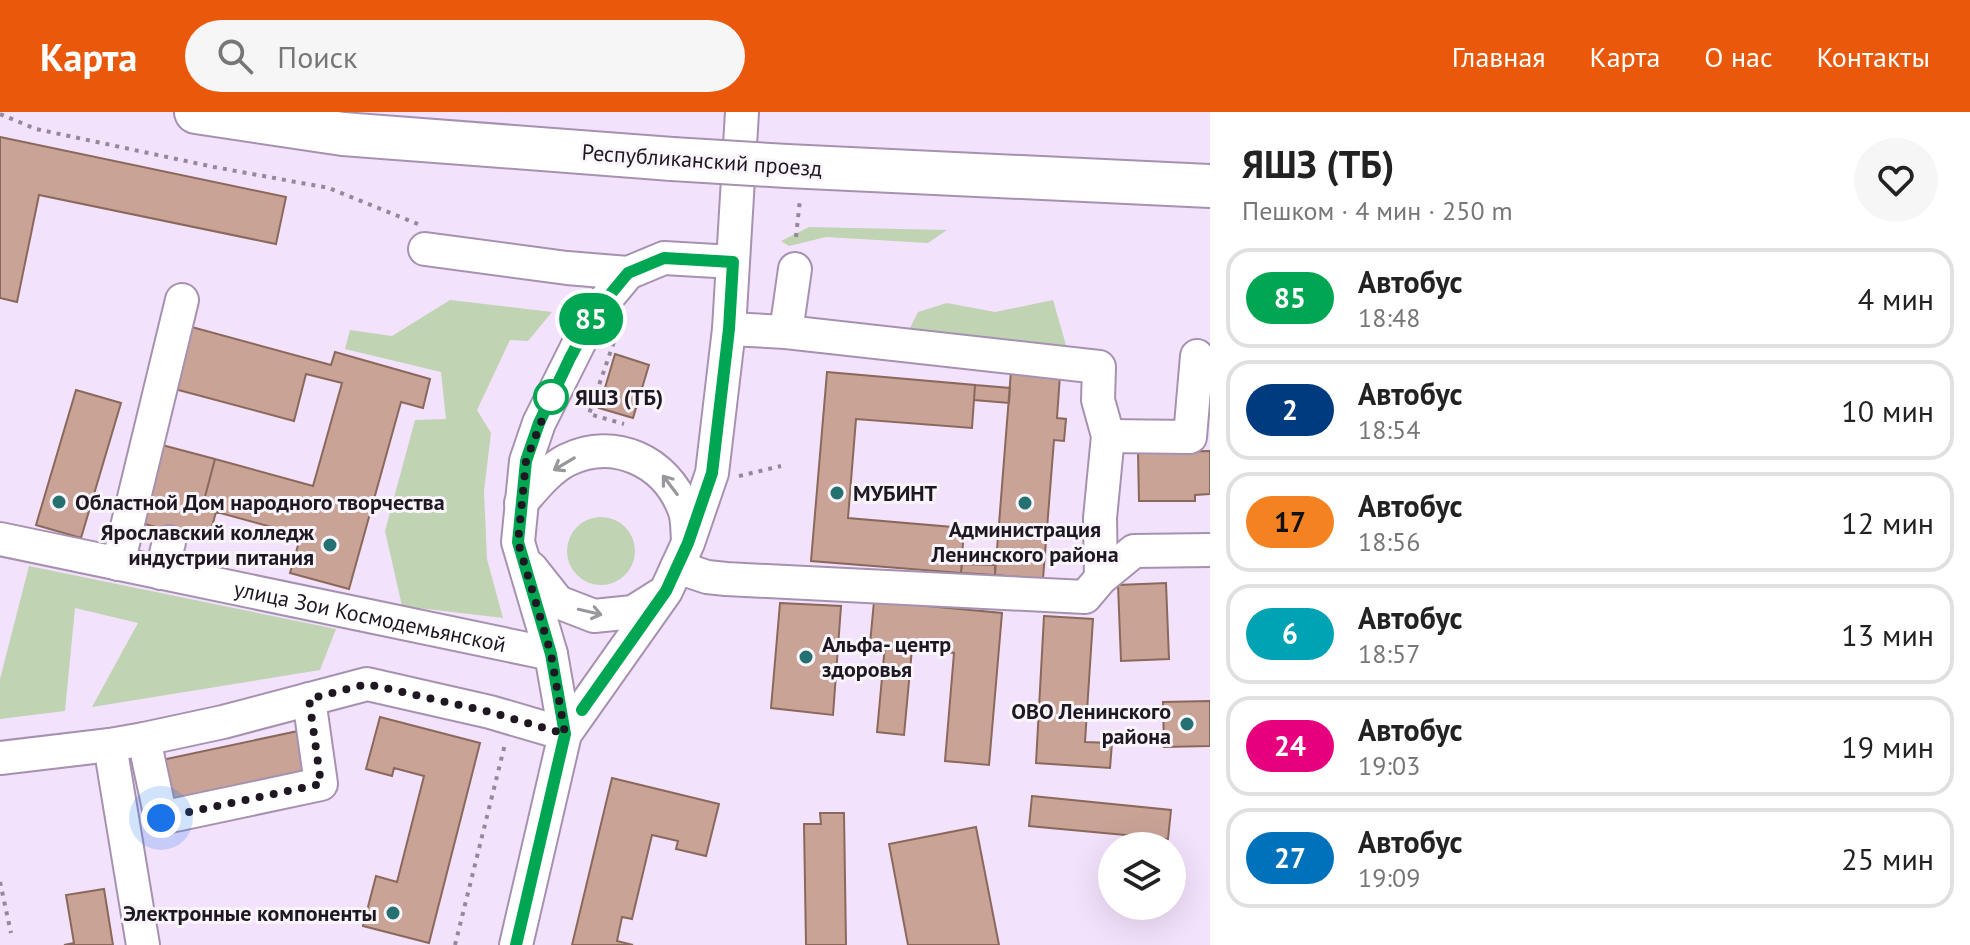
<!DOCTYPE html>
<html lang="ru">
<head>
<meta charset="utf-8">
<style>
  body { margin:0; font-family:"PT Sans",sans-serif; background:#f6f6f6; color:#222; height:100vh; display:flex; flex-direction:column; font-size:30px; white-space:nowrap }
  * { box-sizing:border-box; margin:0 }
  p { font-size:26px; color:#767676 }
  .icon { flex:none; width:44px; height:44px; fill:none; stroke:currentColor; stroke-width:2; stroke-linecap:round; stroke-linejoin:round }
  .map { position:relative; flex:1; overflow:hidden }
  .sheet { display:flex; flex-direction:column; background:#fff; width:760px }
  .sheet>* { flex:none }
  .badge { padding:0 16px; border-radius:26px; font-size:28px; line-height:52px }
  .controls { position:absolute; left:1098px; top:720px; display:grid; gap:16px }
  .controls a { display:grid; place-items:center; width:88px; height:88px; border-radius:50%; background:#fff; box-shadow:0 8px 32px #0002; font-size:40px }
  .you { position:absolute; width:40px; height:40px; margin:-20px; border:6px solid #fff; border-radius:50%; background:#1a73e8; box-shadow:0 0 0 12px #1a73e833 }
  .map>.badge { position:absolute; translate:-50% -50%; box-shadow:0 0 0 4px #fff }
  .round { display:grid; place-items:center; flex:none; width:84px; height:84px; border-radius:42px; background:#f6f6f6 }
  .headline { display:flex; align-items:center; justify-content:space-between; height:136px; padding:0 32px }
  h1 { font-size:38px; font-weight:600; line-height:60px }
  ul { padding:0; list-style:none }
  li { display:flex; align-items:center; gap:24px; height:100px; margin:0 16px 12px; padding:0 16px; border:4px solid #e0e0e0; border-radius:24px }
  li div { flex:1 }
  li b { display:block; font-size:30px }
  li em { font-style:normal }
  li .badge { min-width:88px; font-weight:700; text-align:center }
  header { display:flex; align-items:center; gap:48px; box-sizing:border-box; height:112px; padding:0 40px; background:#ea580c; color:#fff }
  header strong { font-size:38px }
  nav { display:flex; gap:44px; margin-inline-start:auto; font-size:28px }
  .search { width:560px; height:72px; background:#f6f6f6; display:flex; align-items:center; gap:20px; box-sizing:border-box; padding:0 28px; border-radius:44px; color:#767676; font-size:30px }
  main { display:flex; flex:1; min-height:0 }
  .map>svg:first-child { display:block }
</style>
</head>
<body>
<header>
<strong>Карта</strong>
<div class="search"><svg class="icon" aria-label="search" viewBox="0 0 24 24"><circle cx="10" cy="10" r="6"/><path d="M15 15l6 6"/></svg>Поиск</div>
<nav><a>Главная</a><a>Карта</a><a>О нас</a><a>Контакты</a></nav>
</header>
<main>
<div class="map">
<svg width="1210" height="833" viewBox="0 0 1210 833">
  <rect width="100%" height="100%" fill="#f3e2fc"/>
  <path fill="#c0d3b2" d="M809,115l138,3 -19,13 -102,-6 -37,9 -8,-5z
    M450,188l102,12 -24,29 -18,-1 -33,70 14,23 -7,58 3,68 16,59 -101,-12 -17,-75 30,-111 31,-1 -5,-47 -96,-23 5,-19 42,6z
    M1053,188l15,52 -162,-16 12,-24 29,-9 48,9z
    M567 439a34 34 0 1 1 68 0a34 34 0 1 1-68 0Z
    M29,454l307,63 -16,41 -228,37 46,-84 -63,-15 -10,103 -65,8v-40z"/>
  <path fill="#c9a396" stroke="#8a685b" stroke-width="2" d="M0,25l286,60 -10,47 -237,-49 -22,107 -17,-4z
    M188,214l143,39 4,-13 95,27 -7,29 -22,-6 -52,187 -59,-16 11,-38 -99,-27 13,-49 98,27 29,-103 -36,-9 -12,47 -123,-33z
    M615,242l34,11 -16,53 -34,-10z
    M1011,259l49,4 -3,43 9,1 -2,22 -10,-1 -11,139 -48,-4z
    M827,260l148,13 -3,43 -116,-9 -8,99 116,10 -3,45 -150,-12z
    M975,273l35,3 -1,15 -35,-3z
    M76,278l45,13 -40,135 -45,-13z
    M162,333l53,14 -13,49 14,4 -8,29 -67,-18z
    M1210,339v43l-15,1v6h-56l-1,-49z
    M962,452l33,1v10l-34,-2z
    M1166,471l3,76 -48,2 -3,-76z
    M874,489l128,12 -13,152 -44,-4 9,-108 -42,-4 -8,86 -27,-3 8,-87 -15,-1z
    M780,491l61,3 -8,109 -62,-7z
    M1044,504l49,3 -8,123 27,1 -2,25 -74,-5z
    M1210,589v45l-46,1 -1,-45z
    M380,605l100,26 -51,200 -66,-17 13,-50 21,6 27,-106 -30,-8 -2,8 -26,-7z
    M298,619l9,42 -141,31 -9,-43z
    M612,666l107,26 -13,52 -30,-7 2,-8 -26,-6 -20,84 -10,-2 -5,24 16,4h-61z
    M1032,684l139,14 -3,29 -139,-13z
    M820,701h24l2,132h-40l-2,-121h17z
    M976,715l23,118h-91l-19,-101z
    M104,777l9,56h-49l10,-2 -8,-48z"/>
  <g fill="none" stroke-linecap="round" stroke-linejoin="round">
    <g stroke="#a692b0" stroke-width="36">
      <g id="minor">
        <path d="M425,137l142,19 61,5"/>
        <path d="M729,217l57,3 313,35 -1,33 10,36 -8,82 1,60"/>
        <path d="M786,220l9,-63"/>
        <path d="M1108,324l82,1 7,-81"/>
        <path d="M521,391c13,-15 28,-34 46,-43 47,-23 99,1 117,49 4,9 3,21 4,31"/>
        <path id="s1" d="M0,427l551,115"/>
        <path d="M118,452l64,-264"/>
        <path d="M677,455l30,10 19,2 359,18 16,-19 33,-27 76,-1"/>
        <path d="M531,456l27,34 36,14 39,-4 27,-17"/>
        <path d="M161,461l8,-31"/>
        <path d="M565,622l-14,-80 -33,-112 8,-81 13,-38 54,-108 35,-42 36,-15 69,4"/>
        <path d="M144,627l17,79 160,-34 -12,-85"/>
        <path d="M110,633l33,200"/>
        <path d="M0,646l110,-13 34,-6 79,-17 144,-38 123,28 75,22"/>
        <path d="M516,833l49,-211 101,-143 22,-48 24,-70 17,-144 13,-217"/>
      </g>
    </g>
    <g stroke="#a692b0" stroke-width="46">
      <path id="major" d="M196,0l147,22 329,25
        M787,54l423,20"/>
    </g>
    <path stroke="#94889b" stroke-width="4" stroke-dasharray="4 6" stroke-linecap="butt" d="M0,2l36,15 178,38 115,21 89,36
      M796,125l4,-38
      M617,221l-28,81 35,10
      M739,364l42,-10
      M0,770l11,51
      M455,833l50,-201"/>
    <use href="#minor" stroke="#fff" stroke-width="32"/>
    <use href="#major" stroke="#fff" stroke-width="42"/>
    <g stroke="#a692b0" stroke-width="46" stroke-linecap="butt">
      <path id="major-bridge" d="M672,47l115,7"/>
    </g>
    <use href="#major-bridge" stroke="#fff" stroke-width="42"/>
  </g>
  <defs><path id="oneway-shaft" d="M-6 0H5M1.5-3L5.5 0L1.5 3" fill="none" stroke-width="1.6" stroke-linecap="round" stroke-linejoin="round" transform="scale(2)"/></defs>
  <g stroke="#9a979c">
    <use href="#oneway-shaft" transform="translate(564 352) rotate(149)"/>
    <use href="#oneway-shaft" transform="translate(670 373) rotate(-127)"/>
    <use href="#oneway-shaft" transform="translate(590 500) rotate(13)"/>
  </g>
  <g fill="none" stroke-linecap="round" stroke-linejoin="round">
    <g stroke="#fff" stroke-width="18">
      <path id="line" d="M516,833l49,-211 -14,-80 -33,-112 8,-81 13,-38 31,-65 23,-43 35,-42 36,-15 69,4 -4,67 -17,144 -24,70 -22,48 -84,119"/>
    </g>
    <use href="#line" stroke="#00a651" stroke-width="12"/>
    <path stroke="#1f1823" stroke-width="8" stroke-dasharray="0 14.4" d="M161,706l160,-34 -12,-85 58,-15 123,28 75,22 -14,-80 -33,-112 8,-81 26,-67 -1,3"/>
  </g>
  <circle fill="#fff" stroke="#00a651" stroke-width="4" cx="551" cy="285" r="16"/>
  <g fill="#257071" stroke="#f9f5fb" stroke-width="3">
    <circle cx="837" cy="381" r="8"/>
    <circle cx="59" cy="390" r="8"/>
    <circle cx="1025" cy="391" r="8"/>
    <circle cx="330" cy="433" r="8"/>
    <circle cx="806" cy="545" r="8"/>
    <circle cx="1187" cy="612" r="8"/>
    <circle cx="393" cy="801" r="8"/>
  </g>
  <g text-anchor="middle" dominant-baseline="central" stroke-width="6" stroke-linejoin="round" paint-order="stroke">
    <g font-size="22" fill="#1f1823" stroke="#f9f5fb">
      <text transform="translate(702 48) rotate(4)">Республиканский проезд</text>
      <text stroke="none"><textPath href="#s1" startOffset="378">улица Зои Космодемьянской</textPath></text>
    </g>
    <g font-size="22" font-weight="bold" fill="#1f1823" stroke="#f9f5fb" text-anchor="start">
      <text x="575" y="285">ЯШЗ (ТБ)</text>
    </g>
    <g font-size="22" font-weight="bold" fill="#1f1823" stroke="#f9f5fb" text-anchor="start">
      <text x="853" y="381">МУБИНТ</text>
      <text x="75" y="390">Областной Дом народного творчества</text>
      <text x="1025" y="417" text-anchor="middle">Администрация<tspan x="1025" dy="25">Ленинского района</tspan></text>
      <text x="314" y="420" text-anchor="end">Ярославский колледж<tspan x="314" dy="25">индустрии питания</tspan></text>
      <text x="822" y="532">Альфа- центр<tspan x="822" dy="25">здоровья</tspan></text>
      <text x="1171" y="599" text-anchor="end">ОВО Ленинского<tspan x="1171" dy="25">района</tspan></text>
      <text x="377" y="801" text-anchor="end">Электронные компоненты</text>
    </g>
  </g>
</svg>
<div class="controls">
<a><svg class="icon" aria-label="layers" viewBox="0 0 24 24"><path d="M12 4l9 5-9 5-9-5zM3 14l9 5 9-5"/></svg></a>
</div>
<div class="you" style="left:161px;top:706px"></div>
<b class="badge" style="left:591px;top:207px;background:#00a651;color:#fff">85</b>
</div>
<section class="sheet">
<div class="headline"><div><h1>ЯШЗ (ТБ)</h1><p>Пешком · 4 мин · 250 m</p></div><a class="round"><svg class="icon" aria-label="heart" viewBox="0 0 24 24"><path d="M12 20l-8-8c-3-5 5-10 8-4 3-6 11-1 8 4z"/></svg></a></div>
<ul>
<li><span class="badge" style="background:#00a651;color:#fff">85</span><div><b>Автобус</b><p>18:48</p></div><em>4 мин</em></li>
<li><span class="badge" style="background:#003b80;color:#fff">2</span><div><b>Автобус</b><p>18:54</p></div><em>10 мин</em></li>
<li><span class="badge" style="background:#f58220;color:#111">17</span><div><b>Автобус</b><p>18:56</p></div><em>12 мин</em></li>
<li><span class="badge" style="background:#00a3b4;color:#fff">6</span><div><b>Автобус</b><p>18:57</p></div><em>13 мин</em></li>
<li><span class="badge" style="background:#e6007e;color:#fff">24</span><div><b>Автобус</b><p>19:03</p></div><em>19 мин</em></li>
<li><span class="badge" style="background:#0072bc;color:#fff">27</span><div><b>Автобус</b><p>19:09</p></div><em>25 мин</em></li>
</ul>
</section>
</main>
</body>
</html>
